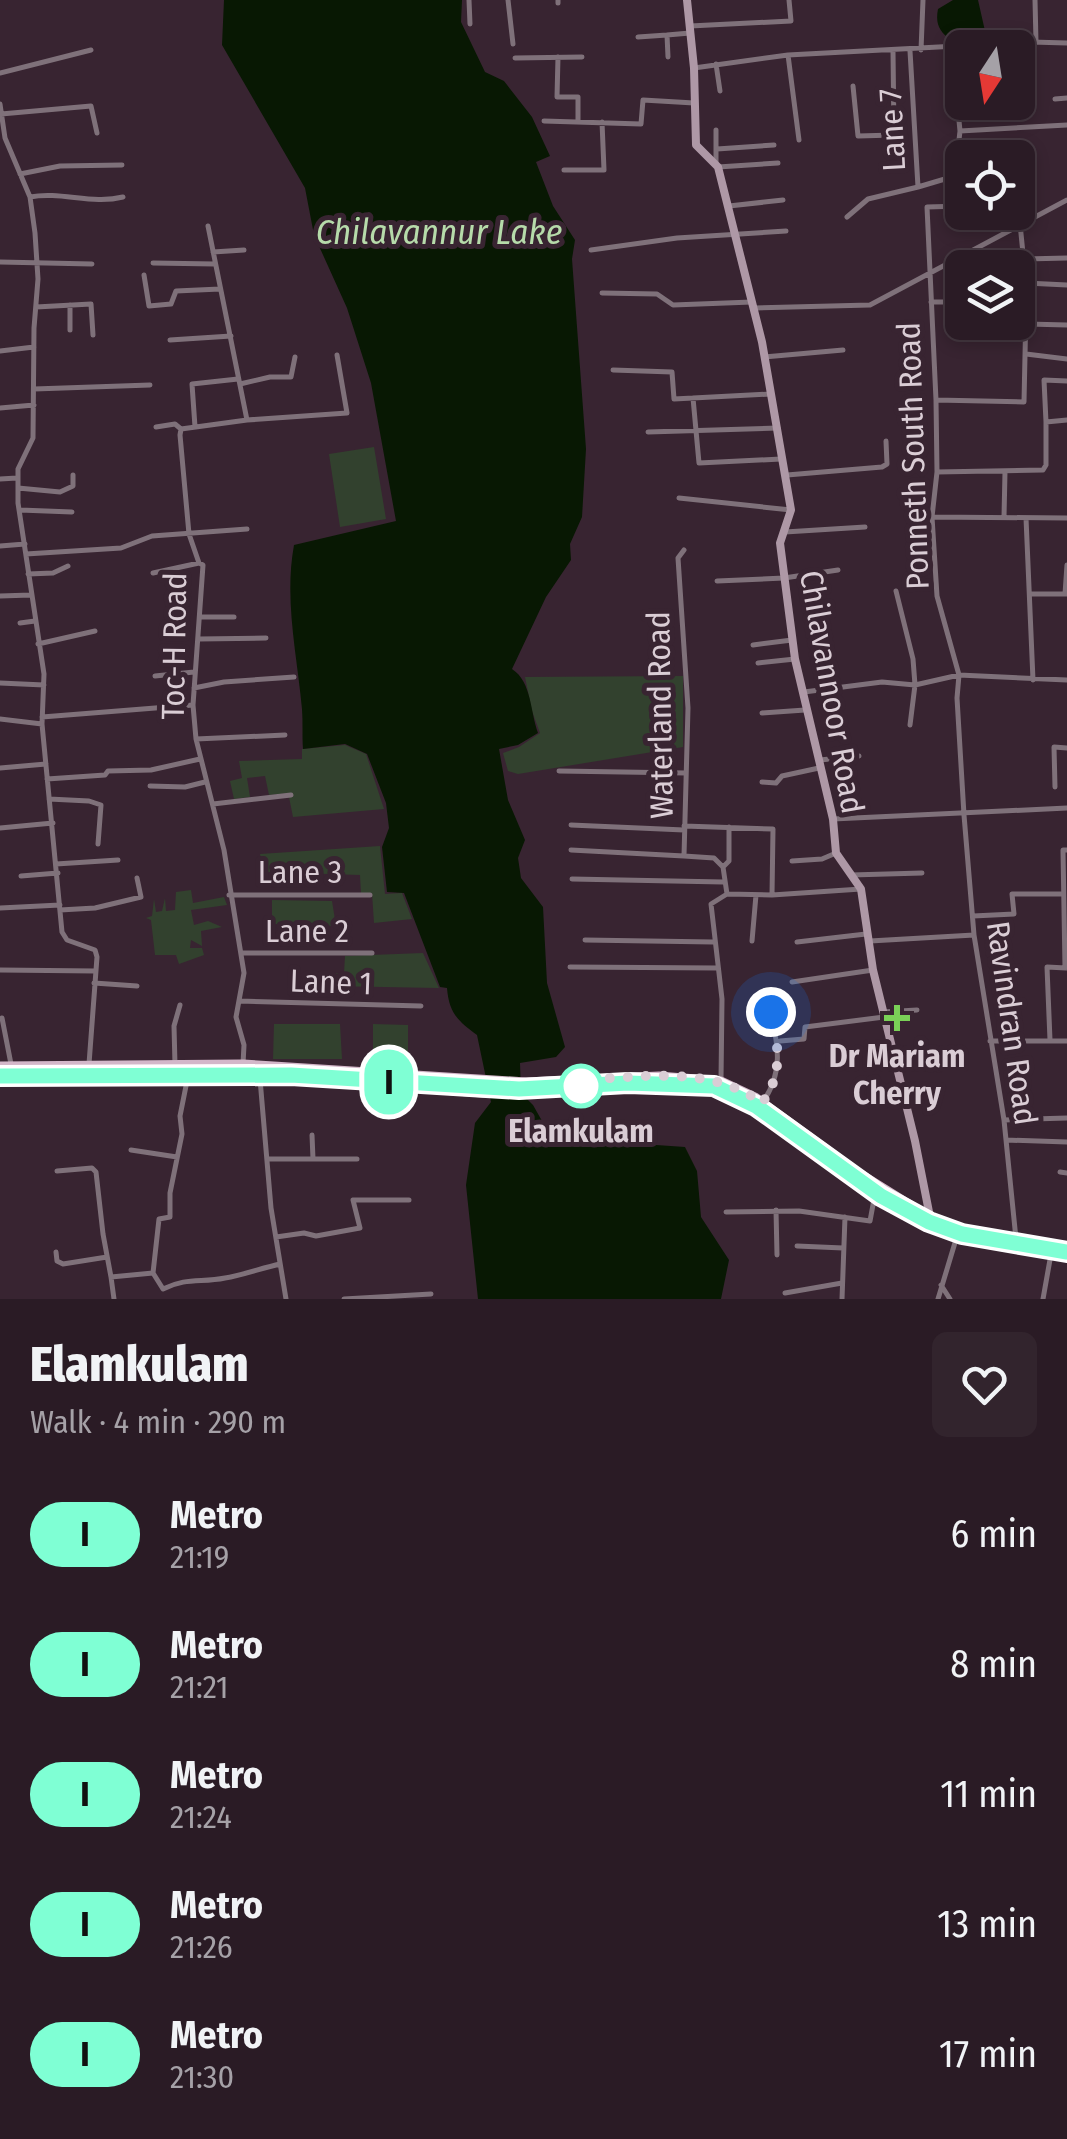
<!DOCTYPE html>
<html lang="en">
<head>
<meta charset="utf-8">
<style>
  body { margin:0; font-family:"Fira Sans Condensed",sans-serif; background:#32242d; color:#f1f3f6; height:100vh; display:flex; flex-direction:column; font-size:38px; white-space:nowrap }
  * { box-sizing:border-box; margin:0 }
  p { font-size:32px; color:#a5a1a7 }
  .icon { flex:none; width:55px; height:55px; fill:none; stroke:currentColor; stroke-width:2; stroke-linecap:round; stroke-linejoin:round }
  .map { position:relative; height:1299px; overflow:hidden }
  .drawer { display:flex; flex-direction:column; background:#2a1b25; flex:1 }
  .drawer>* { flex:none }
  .badge { padding:0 20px; border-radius:32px; font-size:35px; line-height:65px }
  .needle { width:65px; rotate:192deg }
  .buttons { position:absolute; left:945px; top:30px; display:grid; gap:20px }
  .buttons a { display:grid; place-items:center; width:90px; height:90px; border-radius:15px; background:#2a1b25; box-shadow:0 5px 15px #0003,0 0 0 2px #463942; font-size:50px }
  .you { position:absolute; width:50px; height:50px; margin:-25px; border:8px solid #fff; border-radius:50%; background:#1a73e8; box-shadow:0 0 0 15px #1a73e833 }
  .map>.badge { position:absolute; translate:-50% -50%; box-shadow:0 0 0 5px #fff }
  .round { display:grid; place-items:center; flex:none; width:105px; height:105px; border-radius:15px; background:#32242d }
  .headline { display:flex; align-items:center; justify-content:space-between; height:170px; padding:0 30px }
  h1 { font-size:48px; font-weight:800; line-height:75px }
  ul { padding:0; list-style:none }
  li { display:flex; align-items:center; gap:30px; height:130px; padding:0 30px }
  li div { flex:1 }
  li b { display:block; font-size:38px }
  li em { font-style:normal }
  li .badge { min-width:110px; font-weight:700; text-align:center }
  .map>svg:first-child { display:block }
</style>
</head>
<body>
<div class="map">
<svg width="1067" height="1299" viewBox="0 0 1067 1299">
  <rect width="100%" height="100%" fill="#382431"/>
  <path fill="#32412e" d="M374,447l12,72 -46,8 -11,-73z
    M683,676v71l-165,27 -10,-3 -5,-18 16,-6 21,-14 -8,-22 -7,-34z
    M345,745l21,9 18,55 -91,8 -4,-20 4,-1 -1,-3 -23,2 -4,-19 -18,2 3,19 -16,2 -4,-18 12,-3 -3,-17 63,-2v-10z
    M380,846l5,48 17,-1 10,26 -38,4 -2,-30h-11l-1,-18 -96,-3 -4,-18z
    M191,890l2,13 31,-6 3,8 -36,5 3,15 14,-4 14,6 -21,4 1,15 -11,-6 -1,8h12l2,7 -25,9 -3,-9h-21l-4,-35 -5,-2 6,-2 2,-17 2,13 6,-1 3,-13 1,13 9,-1 1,-18z
    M272,900l60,1 4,25 -64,-2z
    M423,953l16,35 -112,-2 -1,-12 18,-1 1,-17z
    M274,1024h66l2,35h-69z
    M373,1024l35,1v39l-35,-4z"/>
  <path fill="#081803" d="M224,0h238l-1,22 24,50 19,9 28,36 18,39 -14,6 17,44 22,34 -3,19 14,190 -4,68 -12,27 1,16 -25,37 -34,72c20,13 18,43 26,64l-20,12 -19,4 9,51 17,40 -7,18 3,20 22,29 4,76 18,64 -9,10 -36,6 1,30 12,12 22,39 58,-2 72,5 12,24 4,46 28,43 -8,39h-243l-12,-114 9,-62 16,-21 -14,-67c-19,-14 -28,-22 -30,-47l-7,-1 -36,-94 -17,-1 -5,-45 7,-19 -3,-25 -19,-49 -22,-10 -42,5c-1,-14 0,-27 -1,-40 -5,-55 -18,-109 -8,-164l102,-24 -25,-138 -24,-75 -33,-73 -9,-47 -83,-143z
    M953,0h25l7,31 -34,10c-11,-10 -16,-16 -13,-32z"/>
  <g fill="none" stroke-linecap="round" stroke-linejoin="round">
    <path stroke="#7f717a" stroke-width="5" d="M469,0l1,24
      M508,0l5,44
      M558,0v3
      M1035,0l1,42
      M690,26l101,-5 -2,-21
      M638,37l29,-2
      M952,48l8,83 107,-6
      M921,50l2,-50
      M788,55l11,85
      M558,57l-1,40h21v25
      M668,57l-1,-22 23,-2
      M515,58l67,-1
      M716,64l4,27
      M694,68l94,-13 243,-13 36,1
      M0,73l91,-23
      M853,86l5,50 36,-1 -1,-84
      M1055,99l12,-1
      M0,104l5,34 25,59 5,36 3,46 -4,49 -1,110 -15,31v34l26,171 -2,50 20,208 5,8 28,10 2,7 -8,107
      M1,114l90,-8 6,27
      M544,121l97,3 2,-24 51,3
      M716,130v33
      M717,149l57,-4
      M718,167l60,-4
      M564,170h40l-2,-48
      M20,174l40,-8 62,-1
      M918,187l37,-11 5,-45
      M30,197c31,-6 62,8 93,0
      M1018,204l8,79 41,2
      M729,206l54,-6
      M962,206l-35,1 9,193 1,72 -5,45 5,79 22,79 -2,23 7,117 10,120 30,185 12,119
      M847,217l21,-18 50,-12 -8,-136
      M208,226l39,194 -66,9 -1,6 9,99 10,29 4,2 -10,140 3,34 28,111 20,123 -8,44 8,28 -1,19
      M591,250l86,-12 109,-7
      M213,252l31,-2
      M1025,259l42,-1
      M0,262l92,2
      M153,263l62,1
      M144,275l5,31 22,-2 5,-13 44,-2
      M602,293l55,1 16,11 79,-3
      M931,302h31
      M36,307l55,-3 2,31
      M754,308l116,-3 197,-105
      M1027,324l40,1
      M70,330v-25
      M170,340l61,-4
      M0,351l34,-4
      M1026,354l41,5
      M764,357l79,-7
      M613,370l59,2 2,27 97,-5
      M240,384l30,-7h21l4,-20
      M34,389l116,-4
      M693,398l6,65 82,-4
      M936,400l88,2 2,-93 -8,-7
      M0,408l34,-3
      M247,420l100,-7 -10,-58
      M1046,422l-2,-42 23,1
      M156,427l19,-3 6,5
      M195,427l-3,-43 46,-5
      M648,432l130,-4
      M937,472l106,-2 3,-5v-43l21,-2
      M787,475l95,-8 5,-3 -1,-23
      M0,479l17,-1
      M18,488l42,4 13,-6v-11
      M679,498l112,12
      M20,510l52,2
      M932,517l135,1
      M1004,517l1,-45
      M1026,518l7,162
      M785,532l80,-5
      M0,546l25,-2
      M684,550l-6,8 10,150 -4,148 30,2 9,9 4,27
      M26,554l95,-6 31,-12 95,-7
      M153,573l46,-10
      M28,574l25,-1 15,-7
      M717,581l67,-3 54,-8
      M896,591l17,68 2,26 -5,40
      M1030,594h37
      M1065,594l2,-29
      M0,596l31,-1
      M202,617h32
      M20,623l15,-2
      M199,639l67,-1
      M38,644l57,-13
      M753,645l39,-5
      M758,663l37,-4
      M155,676l39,-4
      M0,683l44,2
      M194,688l30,-6 70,-5
      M804,692l78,-10 33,3 44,-10 108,5
      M762,713l43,-3
      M42,717l151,-12
      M0,719l42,5
      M196,739l89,-4
      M820,760l39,-4
      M0,768l46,-4
      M559,771l127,2
      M47,779l58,-4 3,-4 43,-1 49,-11
      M762,782l14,1 6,-7 37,-8
      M150,786l35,1 20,-5
      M1055,787l-1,-40 13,1
      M49,799l40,2 12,4 -3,39
      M213,804l78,-9
      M833,819l234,-11
      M571,825l113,5
      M684,826l89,3 -1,66
      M0,828l53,-5
      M571,850l113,6
      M792,861l30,-2 14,-6
      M56,864l62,-4
      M723,867l6,-6v-34
      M851,875l71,-2
      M21,876l37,-3
      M572,879l151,3
      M727,894l45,1 89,-6
      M229,895h141
      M0,908l60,-3
      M60,910l35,-2 46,-11 -4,-19
      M973,916l41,-2 -2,-20h51
      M585,940l128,2
      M752,941l4,-46
      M870,941l104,-6
      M797,942l69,-8
      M241,953h131
      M570,967l147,1
      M1065,968l-2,-118h4
      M0,970l95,1
      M792,982l81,-12
      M94,983l43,3
      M239,1001l182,5
      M883,1012l34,-2
      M2,1018l9,46
      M1050,1040l-3,-73 19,1
      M780,1041l24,-2 1,-12 79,-10
      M990,1041h77
      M895,1059l39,-7
      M175,1065l-1,-39 6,-21
      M260,1079l11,129 15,91
      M721,1080l1,-81 -11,-95 16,-10
      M762,1103c22,-30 16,-58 9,-91
      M1004,1120l63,-2
      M312,1135l1,24
      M1006,1140l61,2
      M131,1150l46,7
      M267,1159h90
      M57,1171l35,-3 4,4 7,62 8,43
      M1060,1172l7,1
      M776,1210l1,45
      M726,1212l73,-1 71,10 5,-27
      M276,1237l28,-4 12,3 44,-8 -7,-28h56
      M797,1246l46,2
      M56,1252l1,9 6,3 44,-7
      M153,1273l10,16c24,-12 38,-6 62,-11 18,-3 37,-10 55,-14
      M941,1285l9,14
      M785,1293l57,-10
      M114,1299l-3,-22 42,-4 6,-54 11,-2v-24l12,-59 -2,-18 7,-35
      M344,1299l87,-5
      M842,1299l3,-82
      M938,1299l19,-63
      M1043,1299l8,-45"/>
    <path stroke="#ae98a6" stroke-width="8" d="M687,0l7,68 2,77 22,22 44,175 29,168 -11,33 15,116 38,160 3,34 25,36 12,81 42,171 15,76"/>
    <path stroke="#d3b7c9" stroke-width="9" d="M0,1066l243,-2 283,18 133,-6 62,5 34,16 101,74 74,46 30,12 107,18
      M0,1079l304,1 179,13 151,-6 82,3 36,18 68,50 88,58 49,20 110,21"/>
    <path stroke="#b6a8b1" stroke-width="2.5" stroke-dasharray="18 18" stroke-linecap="butt" d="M0,1073l291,-1 227,14 101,-6 101,3 37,19 89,67 67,42 49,21 105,17"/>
  </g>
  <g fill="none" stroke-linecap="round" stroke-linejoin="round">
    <g stroke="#fff" stroke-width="22">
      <path id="line" d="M0,1076l291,-1 228,14 109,-6 86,3 42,20 125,90 48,26 33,12 105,18"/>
    </g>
    <use href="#line" stroke="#7fffd4" stroke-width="15"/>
    <path stroke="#dacdd5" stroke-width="10" stroke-dasharray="0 18" d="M581,1086l-1,-6c60,-3 131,-15 182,23 22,-30 16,-58 9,-91"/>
  </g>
  <path fill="#7ad157" stroke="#382431" stroke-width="4" d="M892 1003h10v10h10v10h-10v10h-10v-10h-10v-10h10z"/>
  <circle fill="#fff" stroke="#7fffd4" stroke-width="5" cx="581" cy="1086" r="20"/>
  <g text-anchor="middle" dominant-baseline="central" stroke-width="10" stroke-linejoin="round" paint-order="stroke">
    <g font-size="32" fill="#dacdd5" stroke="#382431">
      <text transform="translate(892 130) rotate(-93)">Lane 7</text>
      <text transform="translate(913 456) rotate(-92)">Ponneth South Road</text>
      <text transform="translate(174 646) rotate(-89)">Toc-H Road</text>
      <text transform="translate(832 692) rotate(80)">Chilavannoor Road</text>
      <text transform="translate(660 715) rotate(-91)">Waterland Road</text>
      <text x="300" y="872">Lane 3</text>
      <text x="307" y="931">Lane 2</text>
      <text transform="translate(331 982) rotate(2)">Lane 1</text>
      <text transform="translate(1012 1023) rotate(82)">Ravindran Road</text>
    </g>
    <g font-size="32" font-weight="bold" fill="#dacdd5" stroke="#382431">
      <text x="897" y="1056">Dr Mariam<tspan x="897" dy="37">Cherry</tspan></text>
    </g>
    <g font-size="32" font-weight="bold" fill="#dacdd5" stroke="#382431">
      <text x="581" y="1131">Elamkulam</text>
    </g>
    <g font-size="35" font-style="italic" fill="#b6dbaa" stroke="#382431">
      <text x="439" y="232">Chilavannur Lake</text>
    </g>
  </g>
</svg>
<div class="buttons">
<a><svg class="needle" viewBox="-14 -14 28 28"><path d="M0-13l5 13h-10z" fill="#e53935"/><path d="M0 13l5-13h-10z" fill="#a5a1a7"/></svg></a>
<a><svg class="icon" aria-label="locate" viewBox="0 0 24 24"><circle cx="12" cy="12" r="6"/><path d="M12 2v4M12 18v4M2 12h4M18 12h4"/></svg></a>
<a><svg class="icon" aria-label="layers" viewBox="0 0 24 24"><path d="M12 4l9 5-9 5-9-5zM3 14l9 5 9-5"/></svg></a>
</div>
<div class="you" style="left:771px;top:1012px"></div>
<b class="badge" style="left:389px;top:1082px;background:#7fffd4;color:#111">I</b>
</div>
<section class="drawer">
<div class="headline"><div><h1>Elamkulam</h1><p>Walk · 4 min · 290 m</p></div><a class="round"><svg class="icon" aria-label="heart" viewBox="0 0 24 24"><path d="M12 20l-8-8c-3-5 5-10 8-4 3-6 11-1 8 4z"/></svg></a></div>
<ul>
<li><span class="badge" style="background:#7fffd4;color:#111">I</span><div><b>Metro</b><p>21:19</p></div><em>6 min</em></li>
<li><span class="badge" style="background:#7fffd4;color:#111">I</span><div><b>Metro</b><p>21:21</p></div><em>8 min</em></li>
<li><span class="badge" style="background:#7fffd4;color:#111">I</span><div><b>Metro</b><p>21:24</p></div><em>11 min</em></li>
<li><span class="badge" style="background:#7fffd4;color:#111">I</span><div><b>Metro</b><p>21:26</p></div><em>13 min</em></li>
<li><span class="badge" style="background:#7fffd4;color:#111">I</span><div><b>Metro</b><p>21:30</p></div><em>17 min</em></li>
</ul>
</section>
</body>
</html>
